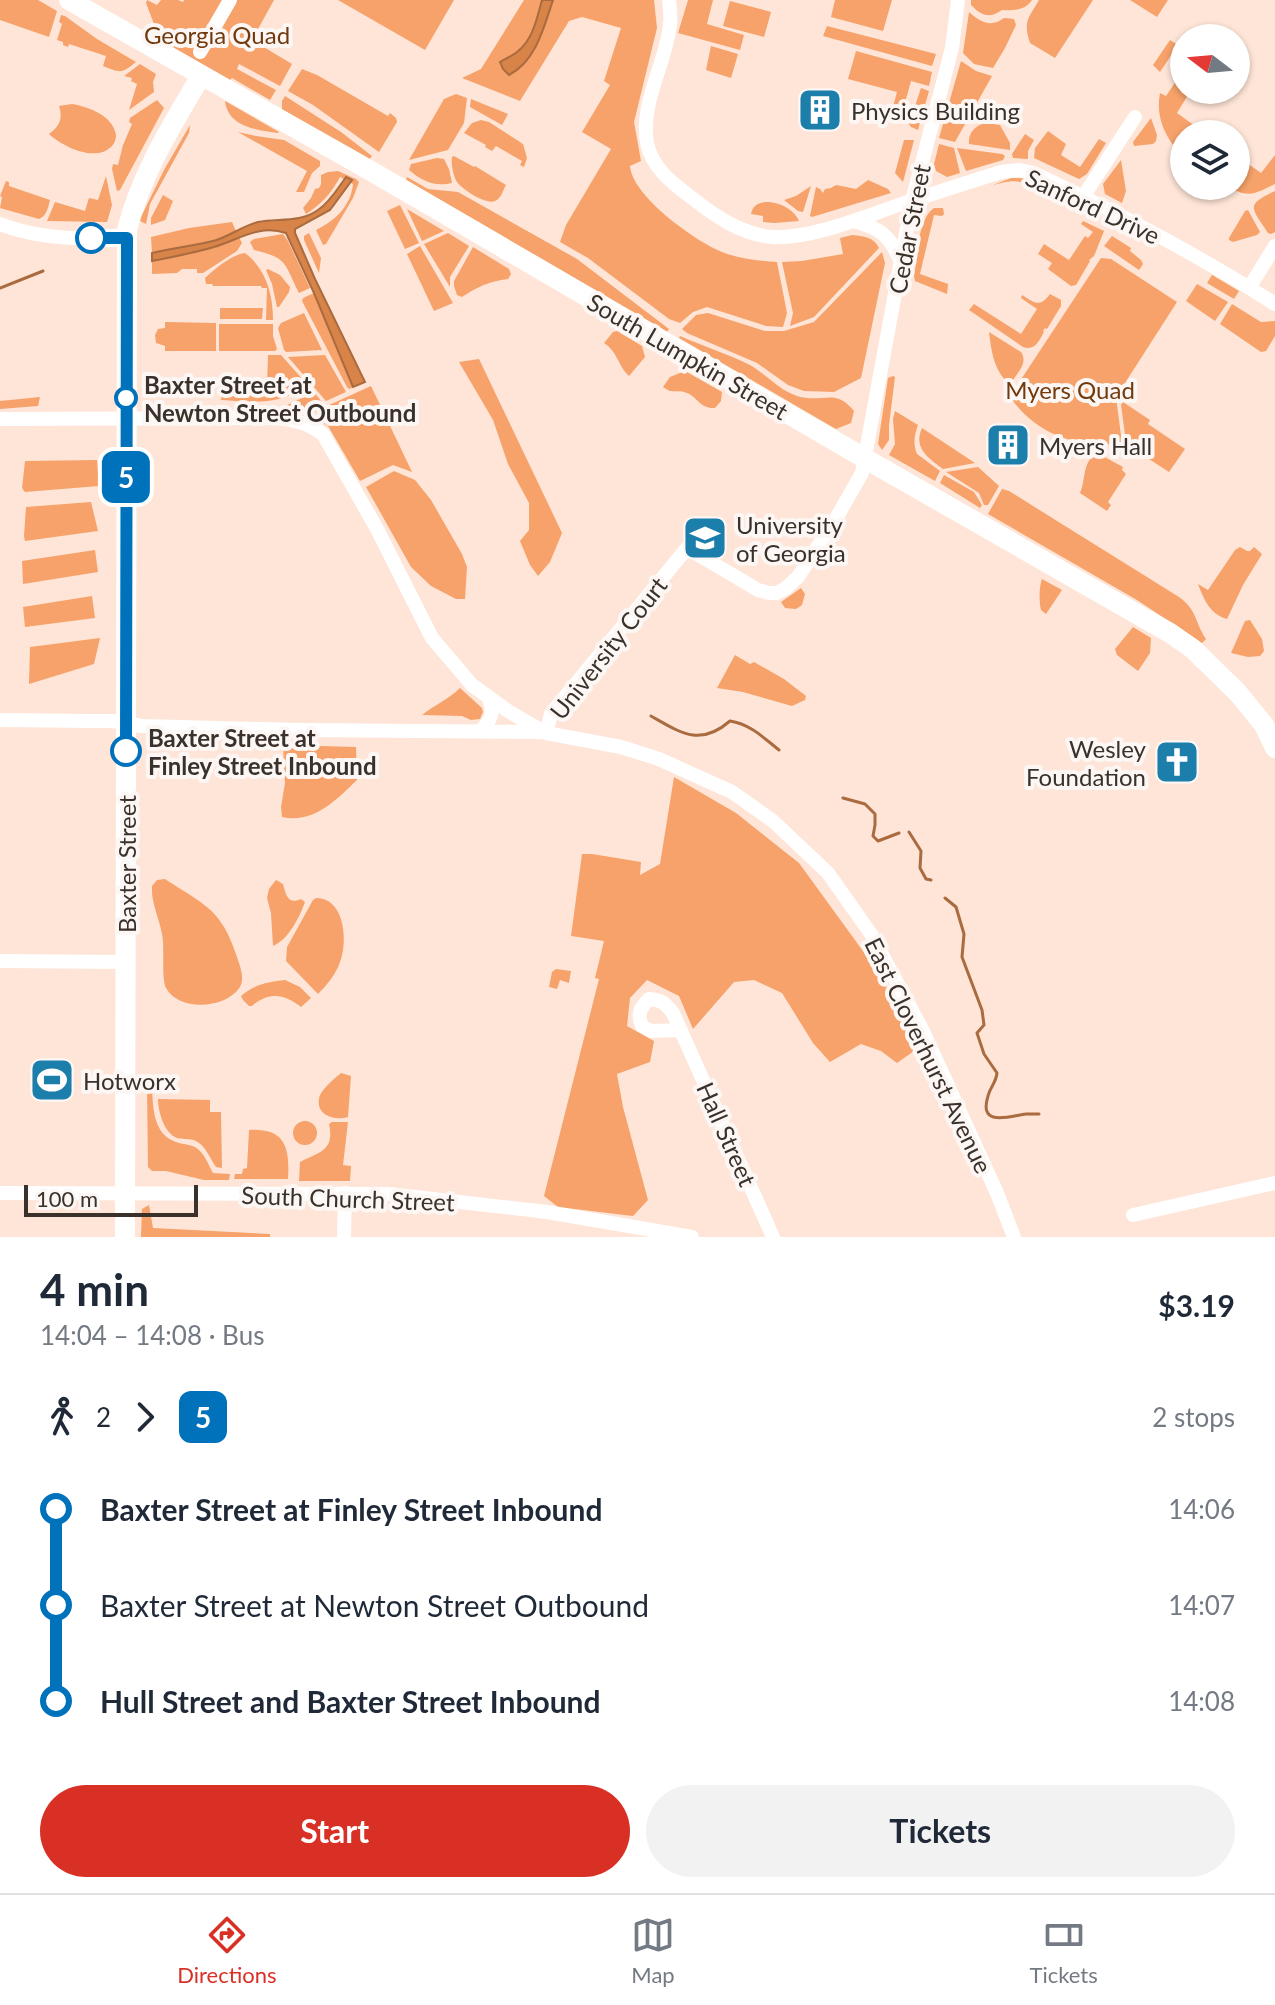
<!DOCTYPE html>
<html lang="en">
<head>
<meta charset="utf-8">
<style>
  body { margin:0; font-family:Lato,sans-serif; background:#f2f2f3; color:#1f2937; height:100vh; display:flex; flex-direction:column; font-size:30px; white-space:nowrap }
  * { box-sizing:border-box; margin:0 }
  p { font-size:26px; color:#747a83 }
  .icon { flex:none; width:44px; height:44px; fill:none; stroke:currentColor; stroke-width:2; stroke-linecap:round; stroke-linejoin:round }
  .map { position:relative; height:1237px; overflow:hidden }
  .side { display:flex; flex-direction:column; background:#fff; flex:1 }
  .side>* { flex:none }
  .badge { padding:0 16px; border-radius:12px; font-size:28px; line-height:52px }
  .needle { width:52px; rotate:286deg }
  .tools { position:absolute; left:1170px; top:24px; display:grid; gap:16px }
  .tools a { display:grid; place-items:center; width:80px; height:80px; border-radius:50%; background:#fff; box-shadow:0 2px 6px #0004; font-size:40px }
  .scale { position:absolute; left:24px; bottom:20px; width:174px; box-sizing:border-box; padding-left:8px; border:4px solid #3a312b; border-top:0; font-size:22px; line-height:28px; white-space:nowrap; color:#3a312b; -webkit-text-stroke:6px #fcf7f4; paint-order:stroke }
  .map>.badge { position:absolute; translate:-50% -50%; box-shadow:0 0 0 4px #fff }
  .legs { display:flex; align-items:center; gap:12px; height:88px; padding:0 40px; font-size:26px }
  .legs p { margin-inline-start:auto }
  .summary { display:flex; align-items:center; justify-content:space-between; height:136px; padding:0 40px }
  h1 { font-size:44px; font-weight:700; line-height:60px }
  .cta { display:flex; gap:16px; margin-top:auto; padding:16px 40px }
  .cta a { flex:1; height:92px; border-radius:48px; background:#d93025; color:#fff; font-size:32px; font-weight:700; line-height:92px; text-align:center }
  .cta a+a { background:#f2f2f3; color:#1f2937 }
  ul { padding:0 40px; list-style:none }
  li { display:flex; align-items:center; gap:28px; height:96px; font-size:30px }
  li i { display:grid; place-items:center; width:12px; height:100%; margin:0 10px; background:currentColor }
  li i::after { content:''; width:20px; height:20px; margin:-10px; border:6px solid; border-radius:50%; background:#fff }
  li p { margin-inline-start:auto }
  li:first-child i { background:linear-gradient(#0000 50%,currentColor 0) }
  li:last-child i { background:linear-gradient(currentColor 50%,#0000 0) }
  .menu { display:flex; justify-content:space-around; align-items:center; height:112px; border-top:2px solid #e0e1e3; background:#fff; font-size:22px; color:#747a83 }
  .menu a { display:grid; justify-items:center; gap:4px }
  .menu .active { color:#d93025 }
  .map>svg:first-child { display:block }
</style>
</head>
<body>
<div class="map">
<svg width="1275" height="1237" viewBox="0 0 1275 1237">
  <rect width="100%" height="100%" fill="#fee5d7"/>
  <path fill="#f6a26a" d="M0,0h38l19,11 -8,26 -49,-17z
    M147,0l10,5 4,-5h17l5,2 1,-2h90l-22,40 40,24 -12,22 -41,-22 -2,5 39,21 -6,10 -38,-22 -2,2 -68,-39 5,-9 -13,-8 -8,-21z
    M338,0h116l-29,50z
    M524,0h130l3,28 -23,94 7,39 -11,5c2,30 65,75 92,86 17,7 38,9 55,10l10,51 -4,14 -17,-1 -59,-19 -14,5 -13,11 -11,-4 -81,-61 -28,-16 6,-17 45,-76 -29,-17 28,-47 -6,-4 17,-53 -39,-11 -13,4 -49,80 -58,-23 19,-9z
    M688,0h25l-6,24 37,11 -4,15 -62,-17z
    M835,0h57l-9,31 -52,-14z
    M971,0h61c-6,10 -19,11 -30,10 -13,9 -20,6 -31,-5z
    M1039,0h54l-38,58 -25,-15c-7,-22 -2,-24 9,-43z
    M1130,0h38l-11,17z
    M730,1l41,11 -7,25 -41,-11z
    M969,12c11,10 22,16 35,6l10,1 2,6 -11,23 -12,20 -19,-4 -11,-11z
    M61,15l4,1 32,23 39,23c-15,12 -15,11 -33,4l3,-10 -37,-12 -1,3 -5,-2v-3l-6,-2 5,-16 -3,-2z
    M827,26l109,28 -4,12 -109,-30z
    M1170,40l8,5 -18,27 -7,-7z
    M711,46l27,8 -7,24 -25,-8z
    M856,51l76,21 -3,14 -18,-5 -11,40 -10,-3 7,-26 -49,-13z
    M961,61l15,10 16,5 -37,66 -16,-4z
    M140,64l16,10 -3,8 1,10 -25,18 8,-26 -6,-3 1,-3 -8,-2z
    M302,69l15,6 71,41 2,-3 6,5 1,4 -18,30 -66,-47 -25,-14z
    M1184,69v21h7l-14,23 29,21h-22v25c-17,-20 -29,-39 -24,-66l6,3z
    M921,88l8,3 -11,39 -7,-3 -2,-3z
    M456,94l11,4 -3,25 -16,27 -39,10 35,-61z
    M285,96l56,36 31,24 -3,4 -87,-50v-9z
    M471,99l37,15 -6,11 -32,-18z
    M157,100l7,8 -44,82 -3,1 -5,-22 1,-5 5,1 5,-20 9,-21 -3,-2 1,-4z
    M225,101l54,31 -1,1c-21,-3 -50,-6 -53,-32z
    M72,104c16,3 41,11 44,31 0,4 -1,8 -4,11 -16,17 -49,1 -63,-12 11,-8 14,-16 10,-28z
    M1151,118l6,17 -1,6 -3,3 -19,2 -1,-4z
    M481,120l8,2 34,22 4,14 -3,9 -4,-2 2,-4 -26,-15 -4,5 -7,-4 1,-2 -22,-12 8,-10z
    M986,123l14,2 10,18v7l-41,-6c-1,-11 6,-19 17,-21z
    M190,125l-1,8 -39,71 -4,20 -6,-3 1,-4 23,-47z
    M1048,131l18,13 -5,11 19,12 19,-28 7,4 -19,31 -8,5 -45,-21 1,-10z
    M238,132l18,4 28,4 36,21v5l-8,7 -8,19h-8l11,-21z
    M1025,134l9,6 -6,11v8l-15,-1 -1,-4z
    M904,140h10l-11,42 -8,-9z
    M939,144l15,4 6,25 -13,4 -11,-6 -2,-7z
    M957,148l45,6 3,2 -2,4 -37,11z
    M1236,155l25,18 14,-18v29c-23,11 -26,14 -49,2h10z
    M454,156l20,11 1,-1 31,19c-3,5 -5,14 -11,16 -9,4 -32,-11 -38,-19 -4,-7 -6,-18 -5,-25z
    M437,158l7,1 5,10 3,14c-18,4 -30,-2 -43,-13l2,-6z
    M1121,160l5,31 -4,12 -17,-9 -2,-10z
    M338,171l18,8 3,3 -6,16 -27,46 -3,1 -7,-15c19,-9 35,-24 37,-46l-13,-7c-8,15 -18,27 -34,37l-3,-6 8,-10 4,-9 4,-1 2,-4v-9l7,-3z
    M106,176l6,29 -5,17 -60,-1 8,-19 30,9 4,-13 9,2z
    M407,177l21,12 30,3 119,67 92,70 -2,3 -261,-152z
    M1011,178c14,0 28,2 39,12l-3,6c-24,-14 -26,-19 -54,-11z
    M868,180l20,9 3,4 -79,24 -2,-1 6,-29 4,2 3,4 2,-4 6,-1 5,-3 20,4z
    M6,181l3,1v4l41,14c-2,7 -3,16 -11,19l-39,-11 2,-11 -2,-1z
    M811,186l-8,26 -5,-1 -14,-11 12,-4z
    M1275,191v41l-4,2 -3,-1c-16,-25 -24,-28 7,-42z
    M163,195l10,6 -8,19 -14,5v-7z
    M766,202c13,0 28,7 33,19l-25,2 -11,-1v-6l-12,-2c2,-9 7,-11 15,-12z
    M400,205l19,38 -14,6 -18,-38z
    M934,208h9l1,6 -2,2 -8,-1 -14,59 28,10 -1,10 -32,-13 -1,-5c4,-20 3,-56 20,-68z
    M407,209l37,22 -22,10z
    M1248,210l12,22 -3,3 -24,7 -4,-2v-2l16,-27z
    M1083,221l21,10 -10,25 -5,4 1,1 -14,24 -5,1 -23,-17 4,-6 -14,-9 6,-10 25,16 16,-24 3,2 5,-6 -12,-8z
    M232,222l4,9c-24,14 -57,15 -84,22l-1,-16 38,-9z
    M309,233l12,25 -2,15 -15,-33v-4z
    M448,233l21,13 -19,31v10l-26,-43z
    M283,234l5,7 22,47 -11,5c-15,-30 -11,-35 -45,-43l-4,-8 4,-3z
    M852,235c11,1 22,2 27,13l-65,69 -24,9 3,-13 -11,-51 20,-1 41,-7 -3,-16z
    M1112,236l19,12 -1,3 11,9 2,4 -4,6 -35,-24z
    M239,237l3,6 -5,8 -34,22h-6v-4h-15l-5,4 -25,1v-13c30,-6 59,-12 87,-24z
    M420,246l33,57 -19,8 -27,-57z
    M473,247l36,22 2,5 -3,5c-18,2 -31,8 -46,18l-5,-2 -3,-9v-5z
    M882,252l3,11 -24,115 -27,14 -30,-1 -16,-6 -31,-22 -70,-30 -5,-4 14,-14 12,-2 57,18h19l30,-9z
    M245,253c21,16 28,41 28,67h-7l1,-32h-5l-1,-2h-48l-1,-2h-6l-1,-6c11,-10 26,-23 40,-25z
    M1101,258l10,1 66,43 -61,95 6,46c-42,7 -87,-9 -111,-45l3,-8z
    M268,269l12,6 10,12 -1,5 -10,15h-2l-5,-23 -6,-14z
    M1212,275l27,16 -5,8 -27,-16z
    M1197,284l31,18 -13,19 -29,-20z
    M314,293l40,94 -5,2 -2,-2 -45,-86 1,-3z
    M1050,294l11,6v6l-14,23 -2,-1 -2,3 1,1c-5,9 -9,19 -21,15l-54,-37 5,-6 47,30 16,-25 -16,-11 1,-3c13,8 18,13 28,-1z
    M1232,304l29,18 14,-1v15l-9,15 -5,1 -41,-28z
    M220,308h43l-1,11h-42z
    M304,313l18,37 -36,2 -2,-2 -6,-22 3,-5z
    M165,322l51,1v28h-51v-5l-9,-3 -1,-8 3,-6 7,-1z
    M219,324h54v12l4,13 -2,2h-56z
    M617,331l25,15 3,11 -16,19c-11,-10 -11,-24 -25,-33l9,-11z
    M989,332l32,20c7,10 -2,19 -8,28h-8c-12,-13 -14,-32 -16,-48z
    M680,336c23,10 48,18 70,29 17,10 29,25 47,31 26,8 38,-9 57,15l-3,12 -15,6 -157,-91z
    M268,355h13l24,27v4c-25,20 -53,16 -84,14l1,-11 39,-1 1,-2h5z
    M325,355l21,37 -20,9 -38,-44z
    M479,359l83,174 -12,29 -12,14 -8,-11 -10,-24 9,-11v-27l-21,-39 -15,-44 -34,-58z
    M685,371l37,21 -1,9 -6,7c-16,1 -18,-13 -31,-16 -10,-2 -12,2 -21,-5l7,-10z
    M893,376l2,1 -6,48v15l-7,10 -4,-6 10,-66z
    M371,386l41,86 -19,-7 -33,16 -32,-55 -12,-7 11,-13z
    M312,390l11,13 -11,13 -21,-8h-10l21,-10z
    M40,397l-2,9 -38,3v-8z
    M1123,402l27,18 -2,4 37,25 -16,23 -37,-24 4,-7 -10,1 -5,-37z
    M895,411l23,14c-4,11 -5,19 -1,29l23,17 -5,10 -46,-26 6,-11 -2,-25z
    M922,428l53,35 -32,6c-15,-11 -30,-21 -21,-41z
    M1095,454l6,1 22,12 -1,3 4,4 -18,28 3,3 -4,6 -27,-18c6,-13 2,-29 15,-39z
    M97,460l2,26 -74,6 -3,-4 3,-27z
    M978,467l21,19 -11,19h-4l-5,-12 -33,-21z
    M394,471l21,9 16,20 31,54 5,13 -2,32h-9l-25,-13 -20,-19 -45,-80z
    M944,475l30,17 8,13 -2,3 -40,-25z
    M1002,489l7,2 170,106c19,14 15,24 27,42l-4,4 -2,-1 -63,-42 -149,-86z
    M91,502l7,29 -73,10 -1,-5 2,-29z
    M1240,547l7,4h3l4,-4 8,7 -19,31 -16,34c-17,-5 -23,-19 -29,-35l10,6 27,-40z
    M95,550l3,22 -75,12 -1,-23z
    M1042,579l20,11 -16,24 -5,-4c-2,-7 -2,-24 1,-31z
    M801,588l4,6 -3,11 -6,4 -11,-1 -4,-6z
    M92,596l3,22 -70,9 -2,-20z
    M1250,620l12,19 2,12 -4,5 -12,1 -17,-4 14,-32z
    M1133,627l18,11 -1,15 -12,18 -21,-16 -2,-6z
    M100,638l-6,26 -65,20 1,-37z
    M735,655l15,9 4,-2 30,17 22,17 -1,4 -13,6 -49,-14 -26,-4z
    M460,688l22,20 1,4 -3,7 -9,1 -9,-4 -40,-1c11,-9 27,-16 38,-27z
    M283,745l73,2 1,33c-21,20 -43,44 -75,37l-1,-10 4,-24z
    M674,777l62,36 63,50 77,106 45,77 -24,17 -16,-12 -20,-7 -31,18 -17,-19 -31,-50 -28,-13 -20,2 -41,47 -14,-33 -32,-16 -17,18 -3,28 27,15 -4,21 -33,12 6,33 25,93 -15,16 -75,-9 -14,-11 55,-217 -4,-1 9,-37 -33,-5 11,-82h10l49,8 -1,13 20,-11z
    M165,879c19,13 45,25 57,45 7,10 11,22 15,33 3,9 8,21 3,30 -14,22 -61,25 -74,1 -5,-10 -1,-40 -4,-54 -3,-17 -11,-31 -10,-48l5,-6z
    M276,880l7,4c3,11 5,21 18,15l4,3c-6,16 -16,37 -32,44l-2,-33 -4,-15 2,-9z
    M316,898c29,0 32,43 24,64 -4,12 -13,23 -22,32l-32,-33 1,-14 26,-47z
    M556,969l15,2 -2,12 -9,-3 -3,9 -8,-2 3,-15z
    M285,980l15,7 11,11 -10,9c-16,-13 -32,-16 -49,-1h-3l-6,-6 -2,-4c14,-12 27,-14 44,-16z
    M341,1073l10,3 -3,41c-12,4 -32,-1 -29,-18 1,-9 15,-20 22,-26z
    M147,1087h5c1,21 1,47 24,55 8,3 18,2 24,9 6,6 9,15 13,22l17,1 -1,6h-25l-38,-9h-14l-4,-4z
    M158,1099l52,1v12h11l1,56 -6,-1c-6,-8 -10,-21 -20,-26 -6,-3 -13,-1 -19,-3 -13,-5 -19,-27 -19,-39z
    M293 1133a12 12 0 1 1 24 0a12 12 0 1 1-24 0Z
    M332,1122h16l-5,43 8,1 -1,15h-51l1,-19c19,-10 35,-11 29,-38z
    M249,1130c36,-2 41,17 39,49h-54l1,-5h7l1,-5 4,-1z
    M149,1205l4,23 117,6v3h-129l1,-28z"/>
  <path fill="#d88448" stroke="#a96b3f" stroke-width="2" d="M542,0h11c-9,27 -17,61 -44,75l-6,-6 -3,-7c5,-3 12,-6 17,-10 16,-12 20,-34 25,-52z
    M346,177l6,3 -22,30 -35,19v4l20,46 50,103 -12,5 -39,-94 -28,-60c-27,-9 -48,7 -72,14 -21,6 -41,10 -62,14v-8c20,-5 41,-7 61,-12 16,-4 29,-15 45,-19 20,-4 42,1 60,-12 12,-8 20,-22 28,-33z"/>
  <g fill="none" stroke-linecap="round" stroke-linejoin="round">
    <path stroke="#a96b3f" stroke-width="3" d="M0,288l43,-17
      M651,716c30,17 49,31 79,5 20,3 34,17 49,29
      M843,798l22,6 10,10v11l-2,11 5,5 21,-8
      M909,832l12,19 -1,17 6,11 5,1
      M945,898l11,9 8,27 -2,23 20,53 2,15 -7,8 7,21 13,19c-1,10 -7,14 -9,23 -10,32 22,20 38,18 2,0 11,0 13,0"/>
    <path stroke="#fff" stroke-width="14" d="M669,0c1,8 2,17 1,24 -4,40 -30,78 -23,119 5,25 25,40 45,55 23,18 50,37 81,39 37,2 88,-19 123,-31 35,-12 70,-23 105,-34l18,-2 15,3c83,39 164,82 241,131
      M200,52l30,-52
      M1083,197l52,-80
      M853,221c27,7 37,14 48,41
      M0,224c40,16 85,15 127,14
      M1249,288l26,-42
      M0,419l276,-1c19,2 31,5 47,16l54,95 55,109 40,47 36,26 38,22 75,14 38,12 73,33 41,29 55,52 43,61 52,97 74,162 17,44
      M0,720l91,1h21l30,5 158,4 242,2
      M480,731c12,-11 14,-18 9,-33
      M546,733l5,-19 136,-166 71,42 11,3h8l9,-5 12,-11 40,-62 24,-42 50,-272 40,-153 6,-48
      M0,961l126,1
      M680,1030l-29,1 -9,-5c-5,-12 -2,-18 7,-27 13,1 16,4 24,14l100,224
      M0,1193l389,1 158,18 145,25
      M1133,1215l142,-32
      M344,1237l1,-44"/>
    <path stroke="#fff" stroke-width="20" d="M69,0l302,171 507,295 292,167 23,16 45,44 26,32 11,23
      M125,1237l2,-1007c14,-56 45,-105 74,-154"/>
  </g>
  <g fill="none" stroke-linecap="round" stroke-linejoin="round">
    <g stroke="#fff" stroke-width="18">
      <path id="line-1" d="M91,238h36l-1,513"/>
    </g>
    <use href="#line-1" stroke="#0072bc" stroke-width="12"/>
  </g>
  <defs>
    <g id="building-square" transform="scale(2.3)"><rect x="-9" y="-9" width="18" height="18" rx="4" fill="#1c7eaa" stroke="#fcf7f4"/><path d="M-4-6H4V6H1V3H-1V6H-4ZM-2.5-4.3h1.7v1.8h-1.7ZM.8-4.3h1.7v1.8H.8ZM-2.5-1h1.7V.8h-1.7ZM.8-1h1.7V.8H.8Z" fill="#fff"/></g>
    <g id="university-square" transform="scale(2.3)"><rect x="-9" y="-9" width="18" height="18" rx="4" fill="#1c7eaa" stroke="#fcf7f4"/><path d="M0-5L7-2L0 1L-7-2ZM-4 1L0 2.5L4 1V4Q0 6-4 4Z" fill="#fff"/></g>
    <g id="church-square" transform="scale(2.3)"><rect x="-9" y="-9" width="18" height="18" rx="4" fill="#1c7eaa" stroke="#fcf7f4"/><path d="M-1.2-6h2.4v3.5h3.3v2.4h-3.3V6h-2.4V-.1h-3.3v-2.4h3.3Z" fill="#fff"/></g>
    <g id="stadium-square" transform="scale(2.3)"><rect x="-9" y="-9" width="18" height="18" rx="4" fill="#1c7eaa" stroke="#fcf7f4"/><path d="M0-5a6.5 5 0 1 0 0 10a6.5 5 0 1 0 0-10ZM-3.5-1.8h7v3.6h-7Z" fill="#fff"/></g>
  </defs>
  <g fill-rule="evenodd">
    <use href="#building-square" x="820" y="110"/>
    <use href="#building-square" x="1008" y="445"/>
    <use href="#university-square" x="705" y="538"/>
    <use href="#church-square" x="1177" y="762"/>
    <use href="#stadium-square" x="52" y="1080"/>
  </g>
  <g fill="#fff" stroke="#0072bc" stroke-width="4">
    <circle cx="91" cy="238" r="14"/>
    <circle cx="126" cy="398" r="10"/>
    <circle cx="126" cy="751" r="14"/>
  </g>
  <g text-anchor="middle" dominant-baseline="central" stroke-width="8" stroke-linejoin="round" paint-order="stroke">
    <g font-size="24" fill="#723a0d" stroke="#fcf7f4">
      <text x="217" y="34">Georgia Quad</text>
      <text x="1070" y="389">Myers Quad</text>
    </g>
    <g font-size="24" fill="#3a312b" stroke="#fcf7f4" text-anchor="start">
      <text x="851" y="110">Physics Building</text>
      <text x="1039" y="445">Myers Hall</text>
      <text x="736" y="524">University<tspan x="736" dy="28">of Georgia</tspan></text>
      <text x="1146" y="748" text-anchor="end">Wesley<tspan x="1146" dy="28">Foundation</tspan></text>
      <text x="83" y="1080">Hotworx</text>
    </g>
    <g font-size="24" fill="#3a312b" stroke="#fcf7f4">
      <text transform="translate(1093 206) rotate(25)">Sanford Drive</text>
      <text transform="translate(909 229) rotate(-79)">Cedar Street</text>
      <text transform="translate(688 356) rotate(30)">South Lumpkin Street</text>
      <text transform="translate(608 648) rotate(-52)">University Court</text>
      <text transform="translate(126 864) rotate(-90)">Baxter Street</text>
      <text transform="translate(929 1055) rotate(64)">East Cloverhurst Avenue</text>
      <text transform="translate(727 1134) rotate(66)">Hall Street</text>
      <text transform="translate(348 1198) rotate(2)">South Church Street</text>
    </g>
    <g font-size="24" font-weight="bold" fill="#3a312b" stroke="#fcf7f4" text-anchor="start">
      <text x="144" y="384">Baxter Street at<tspan x="144" dy="28">Newton Street Outbound</tspan></text>
      <text x="148" y="737">Baxter Street at<tspan x="148" dy="28">Finley Street Inbound</tspan></text>
    </g>
  </g>
</svg>
<div class="tools">
<a><svg class="needle" viewBox="-14 -14 28 28"><path d="M0-13l5 13h-10z" fill="#e53935"/><path d="M0 13l5-13h-10z" fill="#747a83"/></svg></a>
<a><svg class="icon" aria-label="layers" viewBox="0 0 24 24"><path d="M12 4l9 5-9 5-9-5zM3 14l9 5 9-5"/></svg></a>
</div>
<div class="scale">100 m</div>
<b class="badge" style="left:126px;top:477px;background:#0072bc;color:#fff">5</b>
</div>
<section class="side">
<div class="summary"><div><h1>4 min</h1><p>14:04 – 14:08 · Bus</p></div><b>$3.19</b></div>
<div class="legs"><svg class="icon" aria-label="walk" viewBox="0 0 24 24"><circle cx="13" cy="4" r="2"/><path d="M13 8l-2 6 4 7M11 14l-3 7M7 12l3-4h3l4 4"/></svg>2<svg class="icon" aria-label="forward" viewBox="0 0 24 24"><path d="M9 5l7 7-7 7"/></svg><b class="badge" style="background:#0072bc;color:#fff">5</b><p>2 stops</p></div>
<ul>
<li><i style="color:#0072bc"></i><b>Baxter Street at Finley Street Inbound</b><p>14:06</p></li>
<li><i style="color:#0072bc"></i><span>Baxter Street at Newton Street Outbound</span><p>14:07</p></li>
<li><i style="color:#0072bc"></i><b>Hull Street and Baxter Street Inbound</b><p>14:08</p></li>
</ul>
<div class="cta"><a>Start</a><a>Tickets</a></div>
</section>
<nav class="menu">
<a class="active"><svg class="icon" aria-label="directions" viewBox="0 0 24 24"><path d="M12 3l9 9-9 9-9-9zM9 14v-3h6M13 9l2 2-2 2"/></svg>Directions</a>
<a><svg class="icon" aria-label="map" viewBox="0 0 24 24"><path d="M3 6l6-2 6 2 6-2v14l-6 2-6-2-6 2zM9 4v14M15 6v14"/></svg>Map</a>
<a><svg class="icon" aria-label="tickets" viewBox="0 0 24 24"><path d="M3 7h18v10H3zM15 7v10"/></svg>Tickets</a>
</nav>
</body>
</html>
